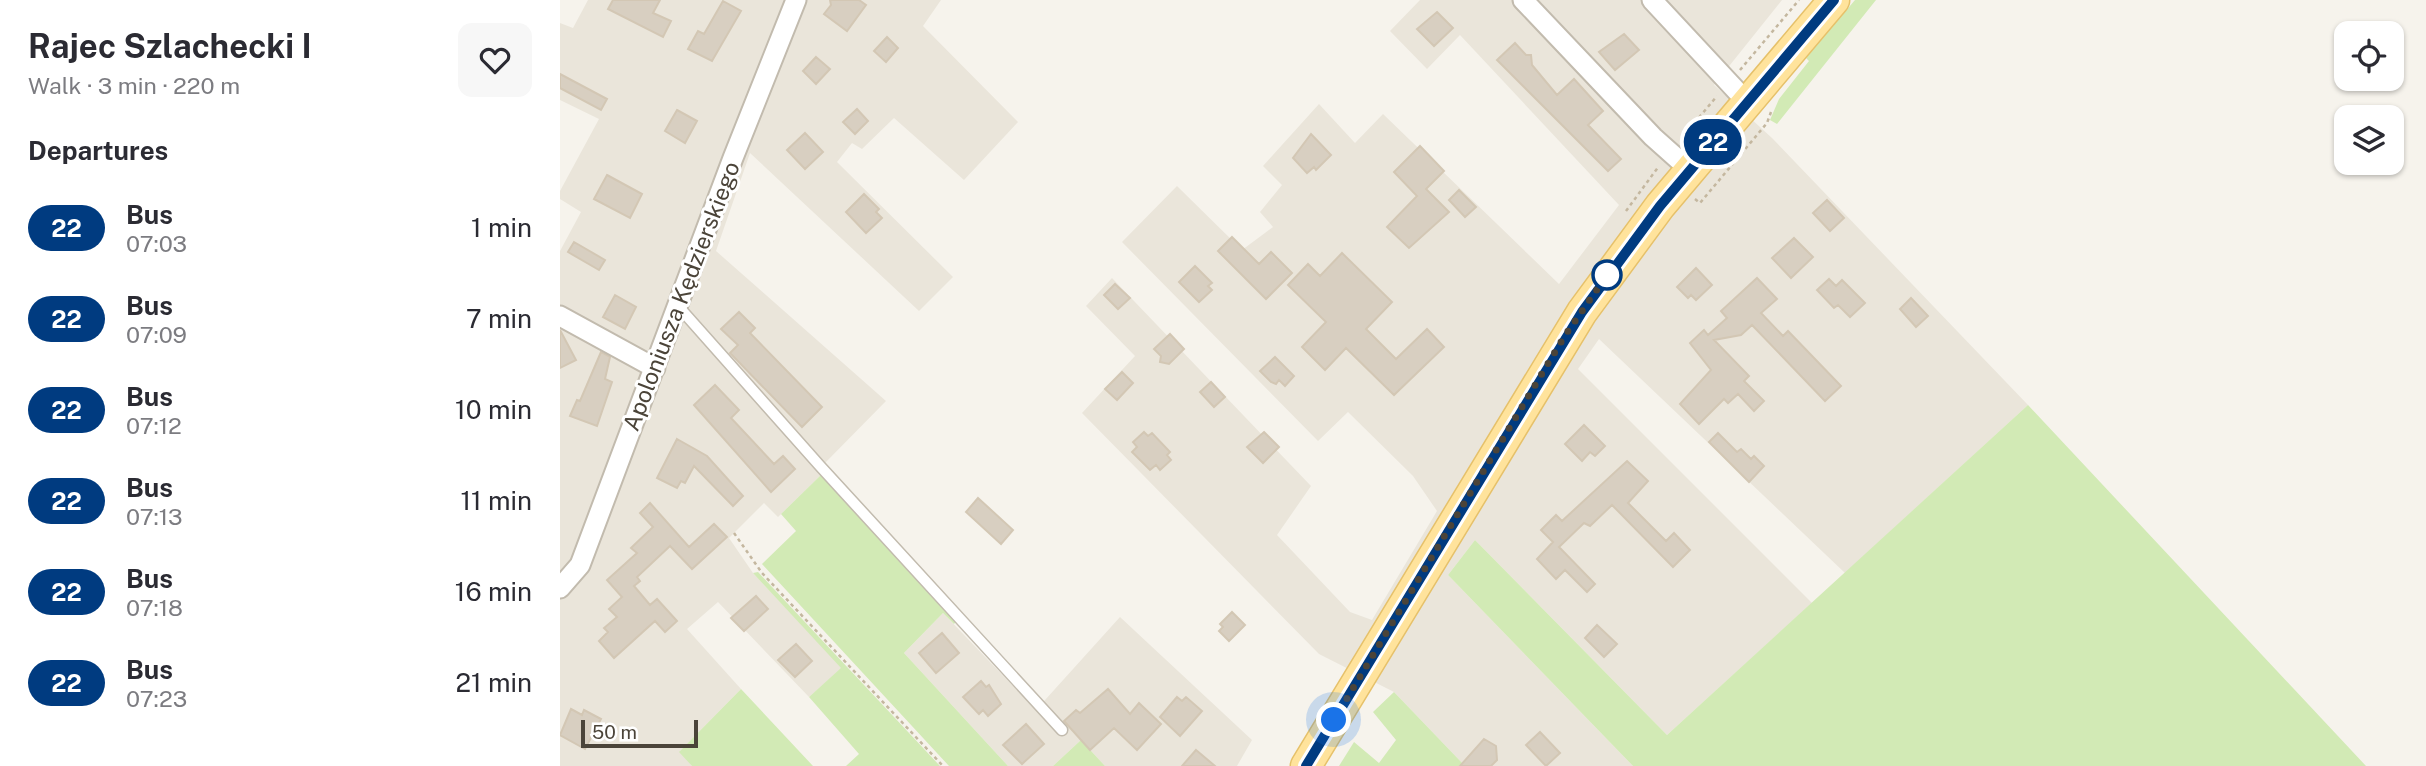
<!DOCTYPE html>
<html lang="en">
<head>
<meta charset="utf-8">
<style>
  body { margin:0; font-family:"Public Sans",sans-serif; background:#f7f7f7; color:#2b2b33; height:100vh; display:flex; flex-direction:column; font-size:26px; white-space:nowrap }
  * { box-sizing:border-box; margin:0 }
  p { font-size:23px; color:#7c7c81 }
  .icon { flex:none; width:38px; height:38px; fill:none; stroke:currentColor; stroke-width:2; stroke-linecap:round; stroke-linejoin:round }
  .map { position:relative; flex:1; overflow:hidden }
  .details { display:flex; flex-direction:column; background:#fff; width:560px }
  .details>* { flex:none }
  .badge { padding:0 14px; border-radius:23px; font-size:24px; line-height:46px }
  .buttons { position:absolute; left:1774px; top:21px; display:grid; gap:14px }
  .buttons a { display:grid; place-items:center; width:70px; height:70px; border-radius:14px; background:#fff; box-shadow:0 2px 5px #0004; font-size:35px }
  .scale { position:absolute; left:21px; bottom:18px; width:117px; box-sizing:border-box; padding-left:7px; border:4px solid #4b4439; border-top:0; font-size:19px; line-height:24px; white-space:nowrap; color:#4b4439; -webkit-text-stroke:5px #fff; paint-order:stroke }
  .you { position:absolute; width:35px; height:35px; margin:-18px; border:5px solid #fff; border-radius:50%; background:#1a73e8; box-shadow:0 0 0 10px #1a73e833 }
  .map>.badge { position:absolute; translate:-50% -50%; box-shadow:0 0 0 4px #fff }
  h2 { padding:0 28px; font-size:26px; line-height:63px }
  .round { display:grid; place-items:center; flex:none; width:74px; height:74px; border-radius:14px; background:#f7f7f7 }
  .headline { display:flex; align-items:center; justify-content:space-between; height:119px; padding:0 28px }
  h1 { font-size:33px; font-weight:700; line-height:52px }
  ul { padding:0; list-style:none }
  li { display:flex; align-items:center; gap:21px; height:91px; padding:0 28px }
  li div { flex:1 }
  li b { display:block; font-size:26px }
  li em { font-style:normal }
  li .badge { min-width:77px; font-weight:700; text-align:center }
  main { display:flex; flex:1; min-height:0 }
  .map>svg:first-child { display:block }
</style>
</head>
<body>
<main>
<section class="details">
<div class="headline"><div><h1>Rajec Szlachecki I</h1><p>Walk · 3 min · 220 m</p></div><a class="round"><svg class="icon" aria-label="heart" viewBox="0 0 24 24"><path d="M12 20l-8-8c-3-5 5-10 8-4 3-6 11-1 8 4z"/></svg></a></div>
<h2>Departures</h2>
<ul>
<li><span class="badge" style="background:#003b80;color:#fff">22</span><div><b>Bus</b><p>07:03</p></div><em>1 min</em></li>
<li><span class="badge" style="background:#003b80;color:#fff">22</span><div><b>Bus</b><p>07:09</p></div><em>7 min</em></li>
<li><span class="badge" style="background:#003b80;color:#fff">22</span><div><b>Bus</b><p>07:12</p></div><em>10 min</em></li>
<li><span class="badge" style="background:#003b80;color:#fff">22</span><div><b>Bus</b><p>07:13</p></div><em>11 min</em></li>
<li><span class="badge" style="background:#003b80;color:#fff">22</span><div><b>Bus</b><p>07:18</p></div><em>16 min</em></li>
<li><span class="badge" style="background:#003b80;color:#fff">22</span><div><b>Bus</b><p>07:23</p></div><em>21 min</em></li>
</ul>
</section>
<div class="map">
<svg width="1866" height="766" viewBox="0 0 1866 766">
  <rect width="100%" height="100%" fill="#f6f3ec"/>
  <path fill="#eae5da" d="M28,0h353l-18,26 95,96 -54,58 -70,-62 -32,31 -10,-6 -15,19 116,115 -34,34 -169,-158 -34,98 170,150 -61,62 -2,10 -45,44 -14,-14 -35,35 24,35 89,95 -33,29 -91,-95 -31,27 54,60 -61,62 12,15h-132v-515l21,-39 -21,-13v-8l39,-72 -39,-19v-77l13,5z
    M860,0h362l-68,85 58,53 256,267 -183,168 -246,-234 -21,30 234,234 -145,132 -192,-195 -27,35 185,191h-168l-71,-74 -75,-38 -237,-241 53,-57 -49,-50 26,-28 199,208 -34,49 73,77 22,8 65,-109 -24,-35 -65,-64 -30,29 -196,-199 55,-56 65,64 31,-23 -13,-15 22,-27 -19,-19 56,-62 36,39 28,-29 176,170 60,-79 -159,-170 -33,34 -37,-38z
    M383,613l93,97 84,-93 132,123 -15,26h-132l-24,-26 -28,26h-45l-104,-113z"/>
  <path fill="#d2eab5" d="M1295,0h21l-99,124 -7,-4 9,-21 30,-38 -3,-3z
    M1468,405l338,361h-733l-185,-191 27,-35 192,195z
    M263,473l134,147 -3,4 -11,-11 -39,40 104,113h-59l-187,-202 34,-33 -15,-17z
    M198,572l182,194h-94l13,-12 -50,-57 32,-29 -88,-95z
    M181,689l72,77h-121l-13,-14z
    M834,692l71,74h-126l15,-24 25,21 17,-23 -23,-28z
    M521,740l24,26h-52z"/>
  <path fill="#d8cfc1" stroke="#d3c7b4" stroke-width="2" d="M53,0h47l-7,13 18,8 -8,16 -55,-28z
    M270,0h29l7,5 -19,26 -23,-17 7,-9z
    M163,1l18,10 -29,50 -24,-12 10,-18 6,3z
    M877,12l16,16 -19,18 -17,-17z
    M1064,34l15,16 -24,20 -16,-18z
    M327,37l11,11 -12,14 -12,-11z
    M955,43l11,12h5l1,10 25,30 17,-16 29,32 -15,14 33,34 -13,12 -111,-111z
    M256,57l14,12 -14,15 -13,-13z
    M0,74l47,25 -6,11 -41,-22z
    M297,109l11,12 -13,13 -12,-12z
    M117,110l20,11 -12,22 -20,-12z
    M245,133l18,19 -18,17 -18,-19z
    M751,134l20,21 -15,15 -2,-3 -7,6 -14,-15z
    M860,146l24,25 -18,18 23,23 -40,36 -22,-21 30,-31 -23,-24z
    M47,175l35,19 -12,24 -36,-19z
    M899,190l17,17 -11,10 -16,-17z
    M304,194l15,15 -3,3 6,6 -16,15 -20,-21z
    M1267,200l17,18 -14,13 -17,-18z
    M672,237l27,27 12,-12 21,21 -26,26 -48,-48z
    M1234,238l19,19 -22,21 -19,-20z
    M14,242l31,18 -6,10 -31,-18z
    M782,253l50,49 -26,27 30,30 31,-30 17,18 -50,48 -48,-47 -21,22 -23,-23 24,-25 -38,-37 20,-21 12,12z
    M635,266l17,17 -4,3 4,4 -13,12 -20,-20z
    M1136,268l16,17 -16,15 -5,-5 -3,3 -11,-11z
    M1197,278l20,21 -16,14 22,23 5,-5 53,55 -16,15 -73,-76 -11,10 -27,5 35,36 -5,5 20,20 -10,10 -16,-17 -10,9 -4,-4 -25,25 -19,-20 31,-34 -21,-27 14,-13 4,5 19,-17 -6,-7z
    M1269,279l7,7 6,-6 23,23 -15,14 -12,-12 -4,3 -17,-18z
    M555,284l15,14 -12,11 -14,-14z
    M55,295l21,12 -11,22 -22,-12z
    M1351,298l17,18 -12,11 -16,-18z
    M179,312l16,16 -5,5 72,74 -20,20 -72,-74 8,-8 -17,-16z
    M0,330l16,30 -16,8z
    M610,334l14,15 -15,15 -9,-2 1,-6 -7,-7z
    M41,352l9,5 -5,22 7,3 -15,44 -27,-10 7,-16 3,1z
    M715,357l19,19 -9,10 -6,-6 -3,4 -5,-2 -11,-11z
    M562,372l11,11 -16,17 -12,-11z
    M651,382l14,15 -11,10 -14,-15z
    M155,385l24,25 -8,8 43,46 9,-8 12,13 -24,23 -77,-87z
    M1024,425l21,21 -10,10 -5,-4 -8,9 -17,-17z
    M584,432l4,4 4,-3 18,19 -3,3 4,5 -11,10 -4,-5 -6,5 -18,-18 5,-5 -4,-5z
    M704,432l15,15 -16,16 -16,-16z
    M1158,433l19,19 4,-3 10,10 3,-3 10,10 -15,16 -40,-40z
    M117,439l30,17 36,40 -10,10 -39,-40 -9,17 -4,-2 -4,7 -20,-10z
    M1067,461l21,20 -20,22 38,38 8,-8 16,17 -17,17 -61,-62 -22,21 -6,-3 -25,24 36,37 -8,8 -22,-22 -9,9 -19,-20 16,-17 -12,-12 15,-15 6,6z
    M418,498l35,32 -12,14 -35,-32z
    M90,503l39,44 25,-23 13,13 -35,32 -22,-23 -33,31 3,4 -6,5 16,19 7,-6 20,22 -12,11 -10,-11 -41,37 -15,-17 9,-9 -4,-4 13,-11 -8,-8 13,-12 -15,-17 30,-27 -6,-5 22,-21 -13,-14z
    M196,596l12,13 -24,22 -13,-13z
    M672,612l13,13 -16,16 -10,-10 4,-4 -3,-3z
    M1037,625l20,19 -13,13 -19,-19z
    M382,633l17,20 -23,20 -17,-20z
    M236,644l16,17 -17,16 -17,-17z
    M421,681l5,6 3,-2 12,19 -13,12 -5,-6 -4,4 -16,-17z
    M548,689l22,25 9,-11 22,21 -24,26 -23,-22 -24,22 -26,-29 12,-11 4,3z
    M617,697l5,4 4,-4 16,14 -22,25 -20,-19z
    M11,709l11,6 2,-5 17,9 -16,30 -25,-14z
    M466,724l18,20 -22,20 -19,-19z
    M980,732l20,21 -14,13 -20,-21z
    M924,739l12,7 1,14 -6,6h-31z
    M636,750l19,16h-33z"/>
  <g fill="none" stroke-linecap="round" stroke-linejoin="round">
    <g stroke="#c2bbae" stroke-width="13">
      <path id="lane" d="M118,306l142,160 242,264"/>
    </g>
    <g stroke="#c2bbae" stroke-width="23">
      <path id="street" d="M963,0l130,137 37,33
        M1092,0l95,102
        M0,316l95,52
        M0,588l20,-23 153,-407 63,-158"/>
    </g>
    <g stroke="#e6c16a" stroke-width="33">
      <path id="primary" d="M746,766l276,-454 78,-106 174,-206"/>
    </g>
    <path stroke="#c4b79f" stroke-width="2.5" stroke-dasharray="3.5 3.5" stroke-linecap="butt" d="M1180,70l59,-70
      M1121,139l36,-43
      M1135,199l5,4 67,-80 4,-11
      M1066,211l33,-45
      M174,533l28,40 181,193"/>
    <use href="#lane" stroke="#fff" stroke-width="10"/>
    <use href="#street" stroke="#fff" stroke-width="19"/>
    <use href="#primary" stroke="#ffe39c" stroke-width="30"/>
  </g>
  <g fill="none" stroke-linecap="round" stroke-linejoin="round">
    <g stroke="#fff" stroke-width="16">
      <path id="line" d="M746,766l276,-454 78,-106 174,-206"/>
    </g>
    <use href="#line" stroke="#003b80" stroke-width="10"/>
    <path stroke="#4b4439" stroke-width="7" stroke-dasharray="0 12.6" d="M774,720l230,-383 43,-62"/>
  </g>
  <circle fill="#fff" stroke="#003b80" stroke-width="3.5" cx="1047" cy="275" r="14"/>
  <g text-anchor="middle" dominant-baseline="central" stroke-width="6" stroke-linejoin="round" paint-order="stroke">
    <g font-size="23" fill="#4b4439" stroke="#fff">
      <text transform="translate(121 296) rotate(-69)">Apoloniusza Kędzierskiego</text>
    </g>
  </g>
</svg>
<div class="buttons">
<a><svg class="icon" aria-label="locate" viewBox="0 0 24 24"><circle cx="12" cy="12" r="6"/><path d="M12 2v4M12 18v4M2 12h4M18 12h4"/></svg></a>
<a><svg class="icon" aria-label="layers" viewBox="0 0 24 24"><path d="M12 4l9 5-9 5-9-5zM3 14l9 5 9-5"/></svg></a>
</div>
<div class="scale">50 m</div>
<div class="you" style="left:774px;top:720px"></div>
<b class="badge" style="left:1153px;top:142px;background:#003b80;color:#fff">22</b>
</div>
</main>
</body>
</html>
